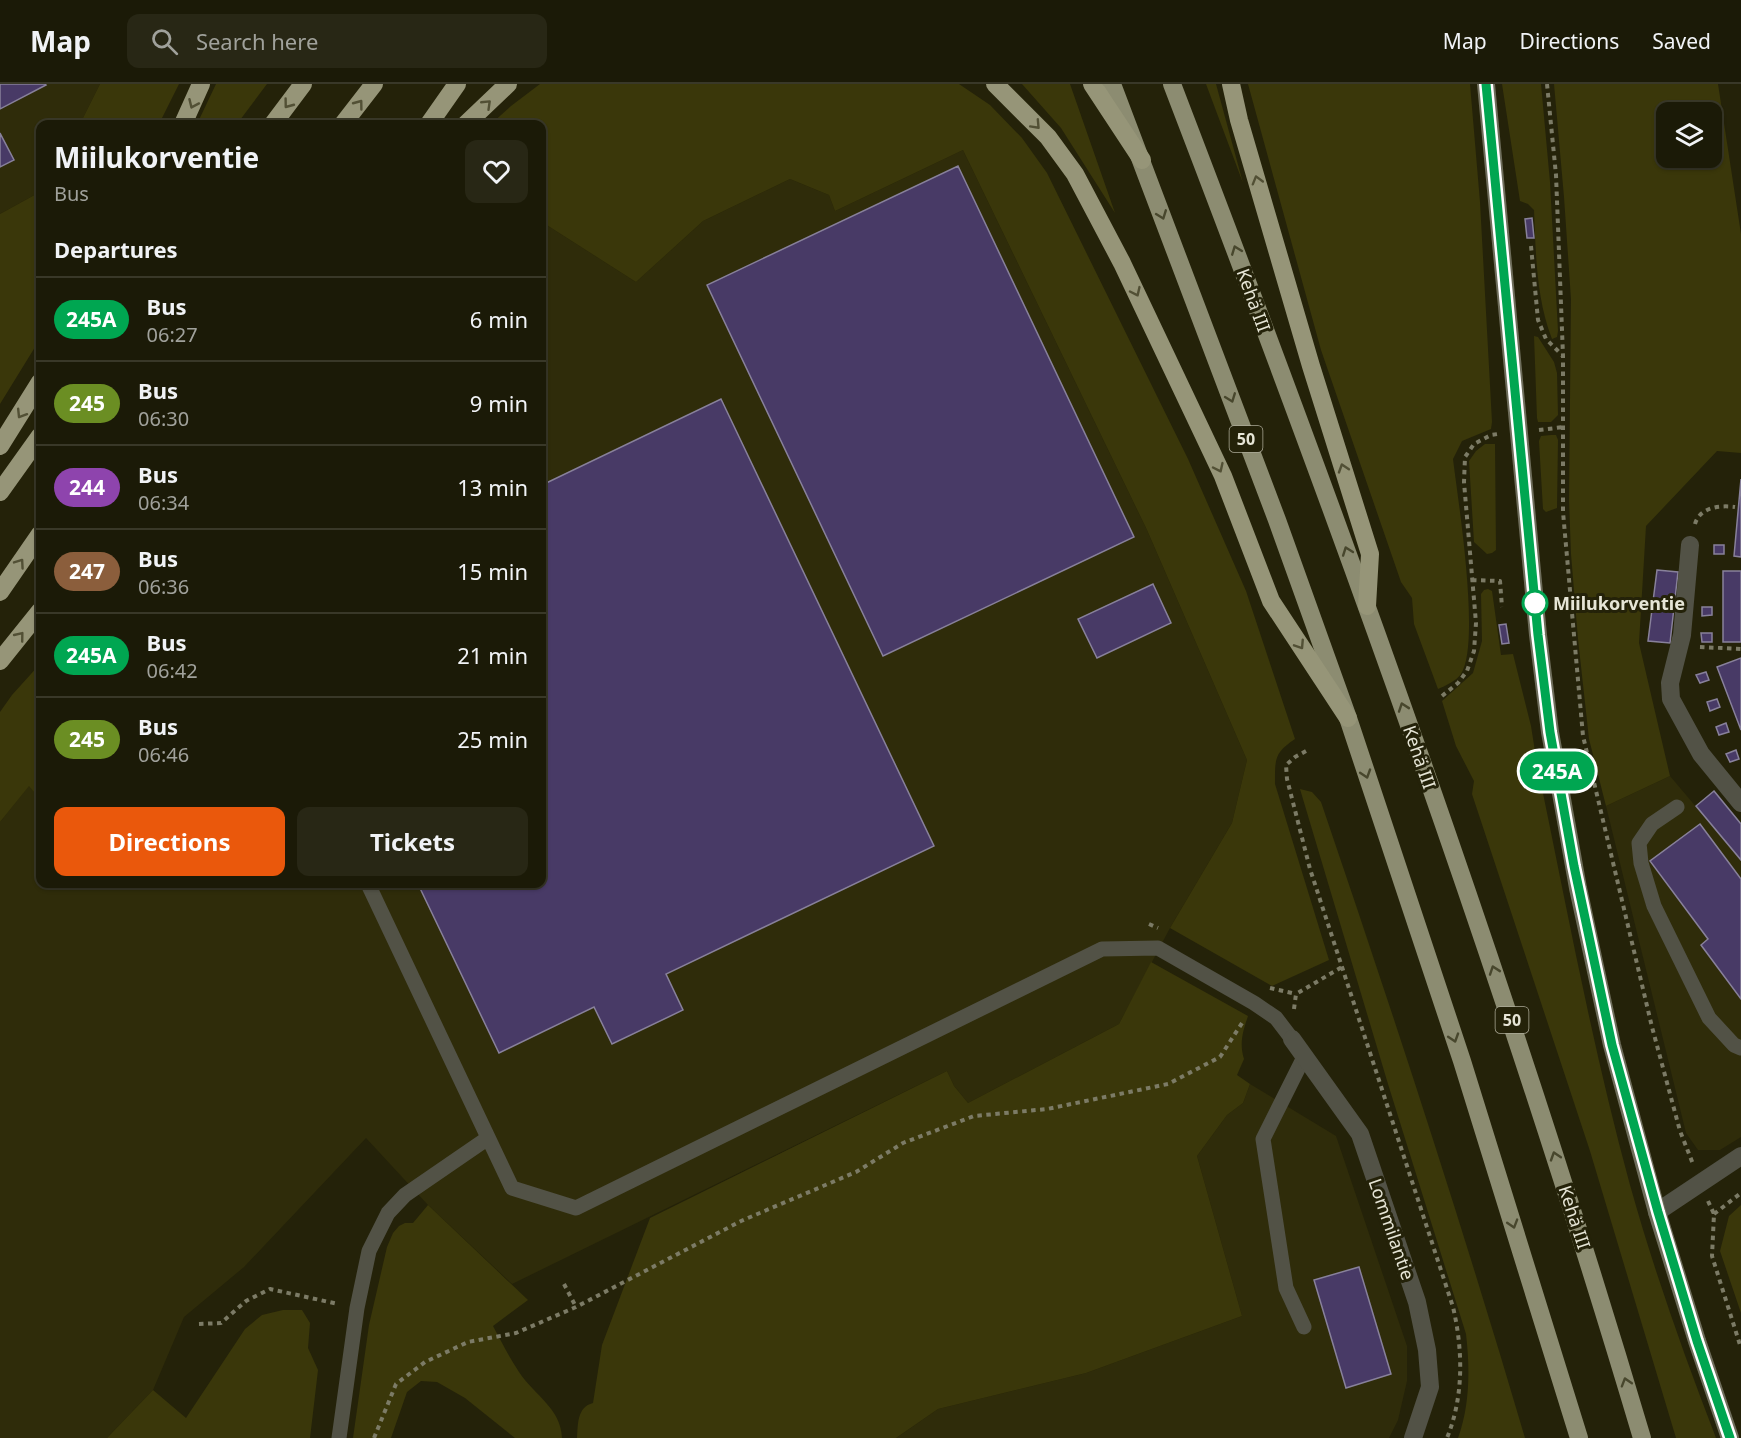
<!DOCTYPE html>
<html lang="en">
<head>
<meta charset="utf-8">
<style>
  body { margin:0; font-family:"Noto Sans",sans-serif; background:#282715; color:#f1f3f6; height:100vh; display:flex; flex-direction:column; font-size:22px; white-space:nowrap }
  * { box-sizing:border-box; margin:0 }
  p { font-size:20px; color:#a0a19b }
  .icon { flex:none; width:33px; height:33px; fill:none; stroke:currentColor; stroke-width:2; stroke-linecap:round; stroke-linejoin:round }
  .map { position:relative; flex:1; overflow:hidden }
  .sheet { position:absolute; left:36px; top:36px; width:510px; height:768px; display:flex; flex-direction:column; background:#1b1a07; border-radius:12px; box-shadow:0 2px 4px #0004,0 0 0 2px #393828 }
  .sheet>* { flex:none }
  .badge { padding:0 12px; border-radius:20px; font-size:21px; line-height:39px }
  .fabs { position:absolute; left:1656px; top:18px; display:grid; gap:12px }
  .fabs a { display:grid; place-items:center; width:66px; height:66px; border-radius:12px; background:#1b1a07; box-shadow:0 2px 4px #0004,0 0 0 2px #393828; font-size:30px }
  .map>.badge { position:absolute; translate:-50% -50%; box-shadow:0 0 0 3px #fff }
  h2 { padding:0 18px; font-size:22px; line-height:54px }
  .round { display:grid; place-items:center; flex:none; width:63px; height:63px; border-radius:12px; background:#282715 }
  .summary { display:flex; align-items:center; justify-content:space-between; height:102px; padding:0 18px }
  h1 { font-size:28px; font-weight:700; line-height:45px }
  .button { display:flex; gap:12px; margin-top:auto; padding:12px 18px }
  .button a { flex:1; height:69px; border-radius:12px; background:#ea580c; color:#fff; font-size:24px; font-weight:700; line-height:69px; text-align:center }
  .button a+a { background:#282715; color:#f1f3f6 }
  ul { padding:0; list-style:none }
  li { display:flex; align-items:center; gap:18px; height:84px; padding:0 18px; border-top:2px solid #393828 }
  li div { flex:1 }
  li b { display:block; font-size:22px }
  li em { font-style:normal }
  li .badge { min-width:66px; font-weight:700; text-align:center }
  header { display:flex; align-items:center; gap:36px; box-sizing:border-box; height:84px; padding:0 30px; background:#1b1a07; border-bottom:2px solid #393828 }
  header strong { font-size:28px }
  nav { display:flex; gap:33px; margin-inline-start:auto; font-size:21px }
  .search { width:420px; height:54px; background:#282715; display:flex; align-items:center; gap:15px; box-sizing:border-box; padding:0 21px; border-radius:12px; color:#a0a19b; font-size:22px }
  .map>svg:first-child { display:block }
</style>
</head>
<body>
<header>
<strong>Map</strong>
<div class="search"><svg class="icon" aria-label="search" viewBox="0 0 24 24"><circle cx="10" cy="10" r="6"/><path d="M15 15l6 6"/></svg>Search here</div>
<nav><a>Map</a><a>Directions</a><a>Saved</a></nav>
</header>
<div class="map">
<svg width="1741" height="1354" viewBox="0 0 1741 1354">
  <rect width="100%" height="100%" fill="#242209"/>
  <path fill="#2f2c0a" d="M0,0h100l-20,40h-40v68l-40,22z
    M963,66l184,380 100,230 -15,63 -62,105 -51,96 -151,79 -14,-17 -7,-15 -435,213 -84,-79 -62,-67 -122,129 -60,50 -31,73 -46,48h-107v-616l29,-37 11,14v85h502v-662l94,60 67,-61 87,-42 39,16 6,16z
    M1670,692l71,84v277l-21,13h-22l-12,-17 -80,-327z
    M1250,1000l86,52 71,210v35l-9,39 -9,18h-493l42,-29 148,-36 156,-57 -45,-160 30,-41 16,-12z"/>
  <path fill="#3a370a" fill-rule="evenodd" d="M100,0h79l-20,40h-79z
    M216,0h51l-30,40h-40z
    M540,0h419l31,21 32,33 25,35 141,286 58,132 49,148c-21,14 -20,20 -20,45l54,176 -57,26 -102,-58 62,-105 15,-63 -100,-230 -184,-380 -128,61 -6,-16 -39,-16 -87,42 -67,61 -94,-60v-98h-51l20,-18z
    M1022,0h48l45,129 -54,-85z
    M1206,0h10l27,99z
    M1248,0h222l10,118 12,220 -1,7 -29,12 -9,18c5,41 28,184 8,215 -5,7 -16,12 -23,15l-24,-65 -2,-26 -11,-16 -80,-232z
    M1502,0h39l9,98 8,149 -1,6 -5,2c-16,-42 -16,-84 -18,-129l-6,-6 -8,-3z
    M1554,0h164l23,150v219l-24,-2 -71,75 -7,117 31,133 -64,30 -17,-67 -11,-100 -7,-85 -2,-54 2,-201 -7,-102zM1666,28h46v46h-46z
    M40,108v147l-40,65v-190z
    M1534,252l4,1 16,25 3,11 1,42 -7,7h-13l-1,-4z
    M1551,351h5l2,5 -1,68 -11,4 -3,-3 -4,-68 2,-5z
    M1485,360h10l1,106 -4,3 -5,1 -13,-12 -5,-81 7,-10z
    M1488,505l4,2 9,64 12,-1 18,72 6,38c29,140 55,282 93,421 24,86 54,170 86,253h-40l-86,-287 -118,-357 2,-13 -18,-35 -14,-45 31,-28 9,-32 -1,-47 3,-4z
    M40,580v135l-11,-13 -29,36v-110l12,-17z
    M1300,705l12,3 9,10c72,211 141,422 204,636h-67c12,-33 12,-70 8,-104l-78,-250z
    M1151,878l97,54c-5,15 -9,27 -4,43l-7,16 13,9 -7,19 -16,12 -30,41 45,160 -156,57 -148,36 -42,29h-319c1,-14 0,-31 16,-35l9,-58 48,-127 297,-147 7,15 14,17 151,-79z
    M428,1121l100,95 -35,26c8,15 16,31 26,46 15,23 42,36 43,66h-47l-50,-40 -28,-16 -16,-1 -14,11 -16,46h-38l16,-113 18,-78 6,-14 6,-7 6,-3h8z
    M1741,1121v108l-21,-62 9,-35z
    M283,1226h19l8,13 -2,25 10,22 -8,68h-203l46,-48 33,28 59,-89 17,-14z"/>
  <path fill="#483a66" stroke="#88819b" stroke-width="1.5" d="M0,0h45l1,1 -46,24z
    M0,49l14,27 -14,7z
    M958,82l176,371 -251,119 -176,-371z
    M1532,134l2,20h-7l-2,-19z
    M721,315l213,447 -268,128 17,36 -71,34 -18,-37 -95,46 -81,-169h124v-399z
    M1741,395v78l-7,-1z
    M1714,461h10v9h-10z
    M1657,486l21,2 -8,71 -22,-2z
    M1723,487h18v71h-18z
    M1153,500l18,39 -74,35 -19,-39z
    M1702,523h10v8l-10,1z
    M1506,540l3,19 -7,1 -3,-19z
    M1701,549h11v9h-10z
    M1741,574v72l-24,-63z
    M1706,588l3,8 -9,3 -4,-8z
    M1717,615l3,8 -10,4 -3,-9z
    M1726,639l3,9 -10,3 -3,-8z
    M1736,666l3,9 -9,3 -4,-8z
    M1714,707l27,33v36l-45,-54z
    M1700,740l41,55v120l-40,-54 7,-6 -58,-78z
    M1359,1183l32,107 -45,14 -32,-108z"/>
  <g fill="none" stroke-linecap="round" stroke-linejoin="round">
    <path stroke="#7c7b66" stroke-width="4" stroke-dasharray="4.5 4.5" stroke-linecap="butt" d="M1547,0l9,91 7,181v156l20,224 69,291 28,104 13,33
      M1531,162l7,74 8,19 17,17
      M1539,346l25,-3
      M1695,440c5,-17 25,-19 40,-17
      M1472,496l28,1 2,26
      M1700,563l41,2
      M1442,612l16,-13 9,-12 7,-20 2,-28 -12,-141 1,-25 9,-13 17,-9 7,-1
      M1306,667l-11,6 -9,8 1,14 23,90 143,438c10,43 11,89 -6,131
      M1149,840l9,4
      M1270,904l26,6
      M1294,925l2,-15 46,-27
      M1708,1117l6,13 -2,42 29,92
      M1714,1130l27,-21
      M564,1200l12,23
      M199,1240l22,-1 25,-22 24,-12 68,15
      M374,1354l22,-54 29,-22 43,-20 48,-9 60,-26 165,-86 115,-49 47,-29 71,-27 73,-7 121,-25 52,-27 24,-37"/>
    <path stroke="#525246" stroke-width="15" d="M1677,723l-25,17 -13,19 2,20 13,43 55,112 25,27 7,3
      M368,800l144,304 64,20 526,-259 56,-1 96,55 22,15 16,21
      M1304,1243l-18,-39 -23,-149 41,-82
      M339,1354l18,-130 12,-57 19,-38 17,-18 83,-57"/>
    <path stroke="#525246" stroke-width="18" d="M1690,461l-8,90 -12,48 1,16 30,55 40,49
      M1292,955l68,95 57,168 10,48 3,37 -17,51
      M1657,1128l84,-56"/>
    <path stroke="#6e6d5b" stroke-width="18" d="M1486,0l52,551 12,97 28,156 34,157 45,167 40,129 33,97"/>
    <path stroke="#8c8c71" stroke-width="18" d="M1112,0l165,436 71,198 114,343 117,377
      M1172,0c171,446 334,896 470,1354"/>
    <path stroke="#969578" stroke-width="18" d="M995,0l53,53 27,37 47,89 101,213 48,125 77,117
      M1092,0l50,76
      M1231,0l8,36 72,246 59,188 -3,52
      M183,40l18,-40
      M273,40l30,-40
      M343,40l31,-40
      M429,40l28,-40
      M466,40l42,-40
      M0,362l40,-64
      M0,408l40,-56
      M0,508l40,-58
      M0,577l40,-50"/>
  </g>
  <defs><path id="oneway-chevron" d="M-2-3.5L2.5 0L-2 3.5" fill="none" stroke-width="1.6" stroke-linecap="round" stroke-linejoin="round" transform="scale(1.5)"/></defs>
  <g stroke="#525035">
    <use href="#oneway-chevron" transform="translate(193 20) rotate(114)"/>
    <use href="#oneway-chevron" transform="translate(288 20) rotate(127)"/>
    <use href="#oneway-chevron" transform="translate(359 20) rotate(-53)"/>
    <use href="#oneway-chevron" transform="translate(487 20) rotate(-44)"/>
    <use href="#oneway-chevron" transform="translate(1036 41) rotate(47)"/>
    <use href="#oneway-chevron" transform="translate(1257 96) rotate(-106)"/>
    <use href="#oneway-chevron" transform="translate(1136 208) rotate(65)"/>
    <use href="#oneway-chevron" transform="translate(21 330) rotate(122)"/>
    <use href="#oneway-chevron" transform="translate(1219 384) rotate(65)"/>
    <use href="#oneway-chevron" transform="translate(1343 384) rotate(-108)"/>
    <use href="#oneway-chevron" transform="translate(20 479) rotate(-55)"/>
    <use href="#oneway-chevron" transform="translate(20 552) rotate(-51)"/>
    <use href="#oneway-chevron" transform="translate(1300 561) rotate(57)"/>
  </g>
  <g stroke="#48472d">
    <use href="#oneway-chevron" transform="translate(1162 131) rotate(69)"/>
    <use href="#oneway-chevron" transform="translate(1236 166) rotate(-111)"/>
    <use href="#oneway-chevron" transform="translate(1231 314) rotate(69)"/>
    <use href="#oneway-chevron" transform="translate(1347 467) rotate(-110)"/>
    <use href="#oneway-chevron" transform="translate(1403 623) rotate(-109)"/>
    <use href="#oneway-chevron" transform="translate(1366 690) rotate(72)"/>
    <use href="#oneway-chevron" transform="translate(1494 886) rotate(-109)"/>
    <use href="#oneway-chevron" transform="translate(1454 954) rotate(72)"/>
    <use href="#oneway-chevron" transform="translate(1555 1072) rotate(-108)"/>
    <use href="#oneway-chevron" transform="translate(1513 1140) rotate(73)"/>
    <use href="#oneway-chevron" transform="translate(1626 1298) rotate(-107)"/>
  </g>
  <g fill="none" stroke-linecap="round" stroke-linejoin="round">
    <g stroke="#fff" stroke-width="14">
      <path id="line" d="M1486,0l52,551 12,97 24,134 38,179 46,167 39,129 33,97"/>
    </g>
    <use href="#line" stroke="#00a651" stroke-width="9"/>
  </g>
  <circle fill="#fff" stroke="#00a651" stroke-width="3" cx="1535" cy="519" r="12"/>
  <g text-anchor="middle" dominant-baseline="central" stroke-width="6" stroke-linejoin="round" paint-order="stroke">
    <g fill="#242209" stroke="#acaa98" stroke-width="1.5">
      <rect x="1229.5" y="342" width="33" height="26" rx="4.5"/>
      <rect x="1495.5" y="923" width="33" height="26" rx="4.5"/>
    </g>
    <g font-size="16" font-weight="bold" fill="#e6e5d6">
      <text x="1246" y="355">50</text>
      <text x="1512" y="936">50</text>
    </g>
    <g font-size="18" fill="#e6e5d6" stroke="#242209">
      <text transform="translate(1254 216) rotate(70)">Kehä III</text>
      <text transform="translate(1420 673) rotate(71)">Kehä III</text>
      <text transform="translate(1575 1133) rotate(72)">Kehä III</text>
      <text transform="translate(1392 1145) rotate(71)">Lommilantie</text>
    </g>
    <g font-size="18" font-weight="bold" fill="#e6e5d6" stroke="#242209" text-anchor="start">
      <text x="1553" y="519">Miilukorventie</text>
    </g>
  </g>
</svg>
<div class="fabs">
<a><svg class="icon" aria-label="layers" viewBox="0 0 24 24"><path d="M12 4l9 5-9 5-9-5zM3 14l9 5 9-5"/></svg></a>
</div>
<b class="badge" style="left:1557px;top:687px;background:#00a651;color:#fff">245A</b>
<section class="sheet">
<div class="summary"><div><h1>Miilukorventie</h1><p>Bus</p></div><a class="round"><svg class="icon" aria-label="heart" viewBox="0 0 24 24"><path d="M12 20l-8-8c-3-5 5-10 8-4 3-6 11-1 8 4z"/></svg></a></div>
<h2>Departures</h2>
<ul>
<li><span class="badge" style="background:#00a651;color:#fff">245A</span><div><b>Bus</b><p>06:27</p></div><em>6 min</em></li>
<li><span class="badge" style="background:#6b8e23;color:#fff">245</span><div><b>Bus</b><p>06:30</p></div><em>9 min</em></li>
<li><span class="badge" style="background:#8e44ad;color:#fff">244</span><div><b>Bus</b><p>06:34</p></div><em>13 min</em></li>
<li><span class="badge" style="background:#8b5e3c;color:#fff">247</span><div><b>Bus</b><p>06:36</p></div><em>15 min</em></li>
<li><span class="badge" style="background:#00a651;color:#fff">245A</span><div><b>Bus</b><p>06:42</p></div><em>21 min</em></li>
<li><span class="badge" style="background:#6b8e23;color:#fff">245</span><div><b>Bus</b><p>06:46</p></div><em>25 min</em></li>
</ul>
<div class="button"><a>Directions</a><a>Tickets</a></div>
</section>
</div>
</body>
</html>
